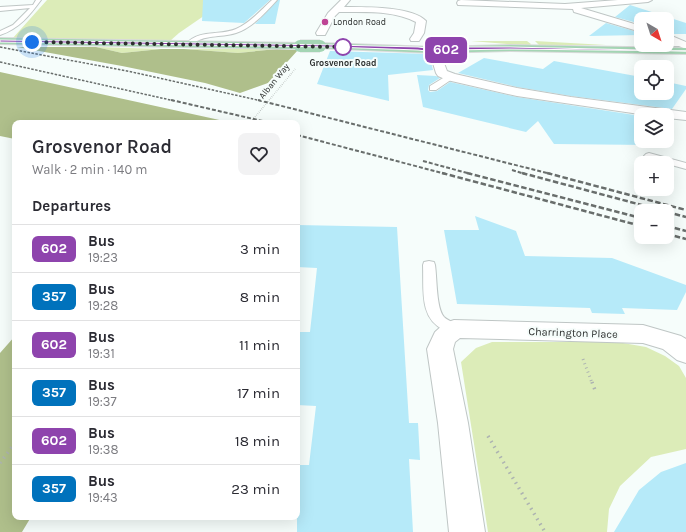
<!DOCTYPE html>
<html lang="en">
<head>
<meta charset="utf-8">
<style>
  body { margin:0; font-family:Karla,sans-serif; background:#f2f2f3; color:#2b2b33; height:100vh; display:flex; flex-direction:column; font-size:15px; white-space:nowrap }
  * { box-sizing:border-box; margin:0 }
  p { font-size:13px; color:#7c7c81 }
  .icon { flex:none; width:22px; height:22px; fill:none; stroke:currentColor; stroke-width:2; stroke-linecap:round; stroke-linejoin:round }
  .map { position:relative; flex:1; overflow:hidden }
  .drawer { position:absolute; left:12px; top:120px; width:288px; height:400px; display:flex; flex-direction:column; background:#fff; border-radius:8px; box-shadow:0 4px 16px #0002 }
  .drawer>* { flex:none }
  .badge { padding:0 8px; border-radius:6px; font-size:14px; line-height:26px }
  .needle { width:26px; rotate:141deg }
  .tools { position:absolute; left:634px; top:12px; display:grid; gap:8px }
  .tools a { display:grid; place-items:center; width:40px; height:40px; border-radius:8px; background:#fff; box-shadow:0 4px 16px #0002; font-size:20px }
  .you { position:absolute; width:20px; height:20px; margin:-10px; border:3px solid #fff; border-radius:50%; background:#1a73e8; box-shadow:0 0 0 6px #1a73e833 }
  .map>.badge { position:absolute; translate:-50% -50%; box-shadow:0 0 0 2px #fff }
  h2 { padding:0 20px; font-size:15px; line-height:36px }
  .round { display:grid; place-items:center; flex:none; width:42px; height:42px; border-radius:8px; background:#f2f2f3 }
  .headline { display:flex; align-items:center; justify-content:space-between; height:68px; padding:0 20px }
  h1 { font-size:19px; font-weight:600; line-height:30px }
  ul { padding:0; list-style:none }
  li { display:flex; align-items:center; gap:12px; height:48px; padding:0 20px; border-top:1px solid #e1e1e2 }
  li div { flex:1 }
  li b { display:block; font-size:15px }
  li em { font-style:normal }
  li .badge { min-width:44px; font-weight:700; text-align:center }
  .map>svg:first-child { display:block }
</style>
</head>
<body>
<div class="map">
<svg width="686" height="532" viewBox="0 0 686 532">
  <rect width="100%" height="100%" fill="#f6fdfb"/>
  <path fill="#dcecb8" d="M47,0h180l-48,33 -9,8 -158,-2z
    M471,41h56l4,3 -2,2z
    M535,41l71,4h-67z
    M96,47l65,2 -39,4z
    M184,49h93l-39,4z
    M492,342h125l29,5 19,9 14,10 7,12v71l-35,8 -31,29 -11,23 -2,23h-119l-27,-170 15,-14z"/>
  <path fill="#afbf8b" d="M17,47h79l26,6 39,-4h23l54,4 39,-4 21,1 -30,33 -28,10 -35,-10 -83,-17z
    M0,72l215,47 17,4h-217v16l-15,-3z
    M15,336v181h16l-9,15h-22v-179z"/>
  <path fill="#b6eaf9" d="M203,0h67l-26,23 -42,-2z
    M278,0h2l-5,24h-20z
    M630,5l56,18v11h-15l-4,-1v-14h-26v5l-26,-7z
    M606,23l35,10v2l-52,1z
    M330,51l99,3 4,16 -45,5 1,26 -72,-17z
    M484,58l59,11 11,-8 87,16v16h26v-11l19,4v3l-14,20 -101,-13 -54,-9 -59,-14z
    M417,75l19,1 4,2 -11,7 -1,5 2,2 7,-1 13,-9 67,15 124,19v25h9l-2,4 -94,-1 -16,-23 -12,11 -103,-25z
    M475,216l41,15 9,25 87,2 74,27v7l-9,18 -55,-2 3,6 -33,-1 -2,-5 -133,-4 -13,-74h35z
    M297,225l100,2 12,196h9l2,37 -11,-1 4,73h-116v-67h12l7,-59 -19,-1v-73h13l7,-64 -20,-1z
    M686,463v69h-72l25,-42 22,-18z"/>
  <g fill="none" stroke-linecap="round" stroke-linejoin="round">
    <g stroke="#bfc6c5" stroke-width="2">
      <path id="lane" d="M36,0h5c-11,15 -22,29 -41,35v-4l13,-6 17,-17 -30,3v-4l33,-2z
        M272,0h5c-11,12 -25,28 -41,33 -16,5 -32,1 -45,12l-5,-1c13,-15 33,-8 50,-15 14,-6 25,-19 36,-29z
        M667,43h17l2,1v2h-21l-1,-1h3z
        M448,75h3l4,2 -19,13h-6v-4z
        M649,153l37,10v6l-40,-11 -2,-2 2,-2z
        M429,261l5,1 1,3c2,13 1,43 9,52 5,5 13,5 17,12l-2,4c-6,1 -9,0 -15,-3 -25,-12 -20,-40 -21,-65l1,-3z"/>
    </g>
    <g stroke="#bfc6c5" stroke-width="2">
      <path id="street" d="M341,0h9l-6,7c20,0 68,-1 82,14l-2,12 -5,8h-8l-1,-2 4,-6 2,-11c-23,-12 -51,-10 -77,-10l-4,4 -10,19h-8l-1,-2 12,-20z
        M461,0l104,4 53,-4h34l-4,2 -67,6 60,18v6l-67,-20 -1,-3 -115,-4 -1,-2 1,-2z
        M667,34l19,8v7l-19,-8z
        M434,47l5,3 8,21 8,3 62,14 54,9 115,15v8l-19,-2v-3h-21l-129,-19 -70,-16 -9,-4 -2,-3 -7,-23z
        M454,320l189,5 38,11 5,3v24l-9,-3 -14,-11 -20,-6 -183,-5 -5,4 -2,7 15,74 17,109h-36l-11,-109 -11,-74 8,-17 10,-9z"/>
    </g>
    <g stroke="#d9dada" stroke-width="2">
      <path id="primary" d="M0,38l300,5 5,3 -5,3 -300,-5z
        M320,43l114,4 76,-2 176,3v6l-176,-3 -76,2 -118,-5 -1,-2 1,-2z"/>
    </g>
    <path stroke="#adb3b1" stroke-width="1.5" stroke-dasharray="0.5 1.5" stroke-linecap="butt" d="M250,123l46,-55"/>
    <path stroke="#adb3b1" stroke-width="3" stroke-dasharray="1 3.5" stroke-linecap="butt" d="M583,359l9,24"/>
    <path stroke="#adb3b1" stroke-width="3.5" stroke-dasharray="1.5 4.5" stroke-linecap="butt" d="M592,382l3,8
      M488,436l57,96
      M0,463l15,-20"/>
    <use href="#lane" fill="#fff" fill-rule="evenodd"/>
    <use href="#street" fill="#fff" fill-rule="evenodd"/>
    <use href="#primary" fill="#a4d5b4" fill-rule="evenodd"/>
    <path stroke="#696e6c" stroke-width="1.5" stroke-dasharray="2.5 1.5" stroke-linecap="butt" d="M0,47l132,25 130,29
      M0,62l175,39"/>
    <path stroke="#696e6c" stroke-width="2" stroke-dasharray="4 2" stroke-linecap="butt" d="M171,100l100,23
      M258,100l293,74
      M297,135l149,39
      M423,161l48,13
      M512,170l13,4"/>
    <path stroke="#696e6c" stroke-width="2.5" stroke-dasharray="5.5 2.5" stroke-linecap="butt" d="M442,173l199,53
      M467,173l174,45
      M522,173l142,38
      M547,173l139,37
      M667,212l19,5
      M667,226l19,5
      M667,234l19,5"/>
    <g stroke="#d9dada" stroke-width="13" stroke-linecap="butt">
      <path id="primary-bridge" d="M300,46h20"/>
    </g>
    <use href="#primary-bridge" stroke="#a4d5b4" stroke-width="12"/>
  </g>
  <path fill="#8e44ad" stroke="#fff" d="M0,40l332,5 86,2 16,2 17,-2h59l176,4 -176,-2 -59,1 -17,2 -16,-2 -86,-3 -332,-5z"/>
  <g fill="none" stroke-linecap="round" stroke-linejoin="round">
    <path stroke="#2d302f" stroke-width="4" stroke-dasharray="0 7.2" d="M32,42l311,5"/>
  </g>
  <circle fill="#bf4495" stroke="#f6fdfb" stroke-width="1.5" cx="325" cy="22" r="4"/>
  <circle fill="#fff" stroke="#8e44ad" stroke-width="2" cx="343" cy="47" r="8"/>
  <g text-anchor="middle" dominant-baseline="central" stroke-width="4" stroke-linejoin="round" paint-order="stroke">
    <g font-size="9" fill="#2d302f" stroke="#f6fdfb" text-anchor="start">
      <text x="333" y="22">London Road</text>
    </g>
    <g font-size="9" font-weight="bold" fill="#2d302f" stroke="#f6fdfb">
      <text x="343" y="63">Grosvenor Road</text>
    </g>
    <g font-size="9" fill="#2d302f" stroke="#f6fdfb">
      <text transform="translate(274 81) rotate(-51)">Alban Way</text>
    </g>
    <g font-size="11" fill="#2d302f" stroke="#f6fdfb">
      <text transform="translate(573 333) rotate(2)">Charrington Place</text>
    </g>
  </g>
</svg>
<div class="tools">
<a><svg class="needle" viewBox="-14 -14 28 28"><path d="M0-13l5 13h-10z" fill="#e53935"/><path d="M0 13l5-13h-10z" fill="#7c7c81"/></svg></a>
<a><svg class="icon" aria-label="locate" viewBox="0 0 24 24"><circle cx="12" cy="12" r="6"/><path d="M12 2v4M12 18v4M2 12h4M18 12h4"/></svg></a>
<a><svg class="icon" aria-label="layers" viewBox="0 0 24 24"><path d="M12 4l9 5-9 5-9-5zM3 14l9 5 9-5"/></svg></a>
<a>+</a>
<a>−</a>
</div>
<div class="you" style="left:32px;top:42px"></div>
<b class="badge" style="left:446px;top:50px;background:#8e44ad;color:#fff">602</b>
<section class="drawer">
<div class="headline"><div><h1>Grosvenor Road</h1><p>Walk · 2 min · 140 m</p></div><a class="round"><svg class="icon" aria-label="heart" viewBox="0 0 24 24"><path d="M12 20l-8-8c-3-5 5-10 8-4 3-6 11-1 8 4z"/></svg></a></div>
<h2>Departures</h2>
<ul>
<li><span class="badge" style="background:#8e44ad;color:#fff">602</span><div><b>Bus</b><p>19:23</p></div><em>3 min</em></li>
<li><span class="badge" style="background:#0072bc;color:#fff">357</span><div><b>Bus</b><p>19:28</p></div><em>8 min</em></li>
<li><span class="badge" style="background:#8e44ad;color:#fff">602</span><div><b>Bus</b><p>19:31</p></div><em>11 min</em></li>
<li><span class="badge" style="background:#0072bc;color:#fff">357</span><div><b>Bus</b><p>19:37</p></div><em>17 min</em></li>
<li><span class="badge" style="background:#8e44ad;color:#fff">602</span><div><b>Bus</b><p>19:38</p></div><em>18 min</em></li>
<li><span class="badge" style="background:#0072bc;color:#fff">357</span><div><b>Bus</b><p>19:43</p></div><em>23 min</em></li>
</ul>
</section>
</div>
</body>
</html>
